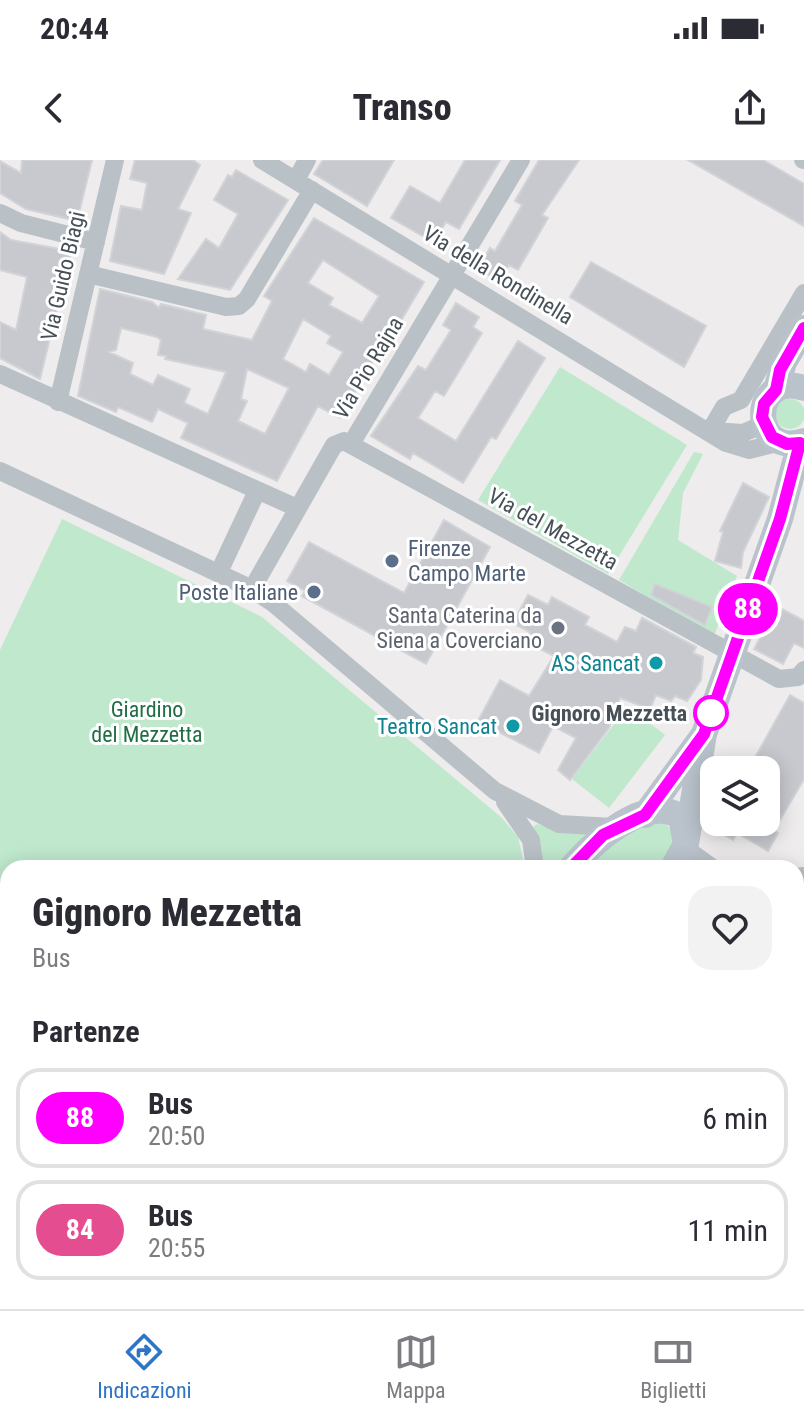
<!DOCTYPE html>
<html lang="it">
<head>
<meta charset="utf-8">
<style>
  body { margin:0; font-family:"Roboto Condensed",sans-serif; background:#f2f2f3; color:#2b2b33; height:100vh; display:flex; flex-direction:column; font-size:30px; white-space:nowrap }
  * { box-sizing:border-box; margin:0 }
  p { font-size:26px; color:#7c7c81 }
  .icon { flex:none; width:44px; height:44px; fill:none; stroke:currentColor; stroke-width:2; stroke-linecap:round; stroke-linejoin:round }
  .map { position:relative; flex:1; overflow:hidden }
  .sheet { position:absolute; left:0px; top:700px; width:804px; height:450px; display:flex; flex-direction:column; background:#fff; border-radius:24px 24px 0 0; box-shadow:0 4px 20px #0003 }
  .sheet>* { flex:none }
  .badge { padding:0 16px; border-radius:26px; font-size:28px; line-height:52px }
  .fabs { position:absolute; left:700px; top:596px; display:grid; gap:16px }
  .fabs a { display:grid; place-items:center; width:80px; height:80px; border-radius:16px; background:#fff; box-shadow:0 4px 20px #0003; font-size:40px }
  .map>.badge { position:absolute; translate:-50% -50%; box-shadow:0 0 0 4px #fff }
  h2 { padding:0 32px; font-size:30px; line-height:72px }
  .round { display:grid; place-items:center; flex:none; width:84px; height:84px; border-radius:24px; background:#f2f2f3 }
  .headline { display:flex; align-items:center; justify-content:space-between; height:136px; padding:0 32px }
  h1 { font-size:38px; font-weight:800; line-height:60px }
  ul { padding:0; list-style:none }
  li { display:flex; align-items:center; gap:24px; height:100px; margin:0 16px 12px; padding:0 16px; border:4px solid #e1e1e2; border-radius:24px }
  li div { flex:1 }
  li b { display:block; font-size:30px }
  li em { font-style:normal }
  li .badge { min-width:88px; font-weight:700; text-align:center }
  .status { display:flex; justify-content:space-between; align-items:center; height:56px; padding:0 40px; background:#fff; direction:ltr }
  .status svg { height:22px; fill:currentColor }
  header { display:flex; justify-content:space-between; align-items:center; height:104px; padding:0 32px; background:#fff; font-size:36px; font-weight:800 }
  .tab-bar { display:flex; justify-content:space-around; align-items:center; height:112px; border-top:2px solid #e1e1e2; background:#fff; font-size:22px; color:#7c7c81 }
  .tab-bar a { display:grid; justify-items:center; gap:4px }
  .tab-bar .selected { color:#2e75c6 }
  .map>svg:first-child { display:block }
</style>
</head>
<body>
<div class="status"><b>20:44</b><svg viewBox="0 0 49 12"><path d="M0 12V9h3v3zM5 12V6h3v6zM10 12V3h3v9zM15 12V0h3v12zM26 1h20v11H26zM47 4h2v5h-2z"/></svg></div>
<header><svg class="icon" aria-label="back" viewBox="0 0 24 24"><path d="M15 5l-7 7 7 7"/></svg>Transo<svg class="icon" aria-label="share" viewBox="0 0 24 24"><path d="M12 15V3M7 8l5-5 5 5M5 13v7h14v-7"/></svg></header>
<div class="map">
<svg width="804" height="1149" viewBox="0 0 804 1149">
  <rect width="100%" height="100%" fill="#eeecec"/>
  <path fill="#bfe8cd" d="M560,207l127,78 -79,129 -130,-74z
    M775 254a15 15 0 1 1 30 0a15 15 0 1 1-30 0Z
    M694,292l9,2 -20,39 -5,47 59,36 -23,60 -95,-56z
    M62,359l200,98 240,201 16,19 7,31h-517v434h419l1,7h-428v-659z
    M628,546l37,29 -56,73 -37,-29z
    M654,663l12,1 10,11 -9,24 -7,6 -77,3 45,-35z
    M537,664l17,5 38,2 -30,37h-19l-2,-24 -8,-17z
    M457,1142h94l-1,7h-93z"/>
  <path fill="#c7c9ce" stroke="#d1d3d7" stroke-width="2" fill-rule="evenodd" d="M22,0h70l-15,61 -51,-12 -26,-16v-32l21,12z
    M135,0h58l7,5 -22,44 13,4 -27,61 -54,-13 11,-55 21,4 5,-27 -17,-4z
    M323,0h71l-27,46 -53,-32z
    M465,0h35l-41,69 -13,-7 -13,20 -42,-24 19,-32 30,17z
    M539,0h40l-37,55 6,3 -30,52 -9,-5 -10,16 -21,-12 12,-21 5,3 27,-46 -7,-4z
    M688,0h75l41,24v42z
    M236,10l52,30 -58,90 -52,-11 28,-40 13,9 19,-34 -24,-14 14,-25 4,2z
    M314,58l110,64 -34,57 3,2 -9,17 -7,-4 -37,64 -22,-12 -41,75 -96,-43 7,-15 -30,-14 -6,13 -34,-15 -2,5 -38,-16 22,-107 52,13 7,6 2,-4 45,11 -3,14 49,11 20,-39 -8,-5zM323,100l56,36 -17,27 -33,-18 4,-7 -25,-15zM303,159l28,17 -4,7 16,9 -14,23 -19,-11 -4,8 -23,-13zM121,168l36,9 4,3 -3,15 8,1 -1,3 61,13 -18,42 -24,-11 6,-14 -32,-14 -5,10 -23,-11 3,-11 -24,-11 7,-2zM247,209l42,19 -24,46 -27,-13 9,-20 -6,-2z
    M0,72l11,8 60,11 -31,128 -40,-21v-36l16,8 11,-53 -27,-7z
    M591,102l115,64 -22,41 -114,-70z
    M456,143l23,14 -6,10 9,6 -38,63 -9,-5 -17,27 38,23 62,-100 27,17 -49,81 -5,-2 -28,46 -50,-30 -3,6 -39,-23 47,-70 8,4 25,-40 -8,-5z
    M743,323l26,14 -26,55 -2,16 -26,-7 8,-29 -3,-1z
    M444,360l46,27 -64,117 -124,-68 3,-5 -18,-10 22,-39 95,51z
    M655,424l57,23 -7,18 -54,-30z
    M528,435l20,10 4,-8 37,20 -4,8 32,17 8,-15 11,4 6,-13 54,29 -3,6 10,4 -2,23 -14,21 -12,-5 -4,5 -15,-6 -6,14 -30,-11 -11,30 -39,52 -12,-10 18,-32 -23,-12 -14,27 -61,-32 22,-41 29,16 25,-40 -29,-15 5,-9 -17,-9z
    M771,443l33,18v27l-10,-5 -11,21 -29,-15 15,-28 -6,-3z
    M790,535l14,8v76l-30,51 4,3 -10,18 -31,-18 -4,7 -28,-16 61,-2v-52h-18z"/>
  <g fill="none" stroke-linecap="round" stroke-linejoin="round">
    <path stroke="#b9c1c7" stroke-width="18" d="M262,0l464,283 23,7 32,-8
      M803,0h1
      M296,20l11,-20
      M0,53l21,10 75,19
      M88,114l138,33 13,-1 8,-7 65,-109
      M0,214l297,134
      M58,242l57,-242
      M710,271l14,-24 17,-7 63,-107
      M712,271l31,2 21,-9
      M351,284l170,-284
      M0,311l252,118 21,14 222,188 64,33 55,3
      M219,412l38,-81
      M252,429l82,-144 10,-4 435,238 19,-2 6,-7
      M505,642l26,38 4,28
      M685,688l28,20
      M796,717l8,-1
      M796,808l8,-28
      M796,829l8,8
      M796,992l8,5
      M569,1149l1,-7"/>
    <path stroke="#b9c1c7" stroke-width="24" d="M796,935l8,-4"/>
    <path stroke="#bac3cc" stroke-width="26" d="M804,228c-54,-18 -55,71 0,53
      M776,230l8,-28 20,-34
      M645,655l57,-78
      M571,708c22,-25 74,-75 110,-51l5,27
      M673,708l13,-24 18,-110 76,-215 20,-76
      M440,1142v7"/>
  </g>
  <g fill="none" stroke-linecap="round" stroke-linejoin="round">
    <g stroke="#fff" stroke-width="18">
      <path id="line" d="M571,708l32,-33 42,-20 59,-81 76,-215 20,-76 -13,1 -15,-7 -10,-20 2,-13 12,-14 4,-20 24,-42"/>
    </g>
    <use href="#line" stroke="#f0f" stroke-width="12"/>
  </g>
  <g fill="#5c6f8a" stroke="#fff" stroke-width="3">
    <circle cx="392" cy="401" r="8"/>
    <circle cx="314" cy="432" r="8"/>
  </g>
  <circle fill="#6b7280" stroke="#fff" stroke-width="3" cx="558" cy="468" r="8"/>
  <g fill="#0f9aa8" stroke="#fff" stroke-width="3">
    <circle cx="656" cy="503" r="8"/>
    <circle cx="513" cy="566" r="8"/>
  </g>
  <circle fill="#fff" stroke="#f0f" stroke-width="4" cx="711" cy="553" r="16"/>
  <g text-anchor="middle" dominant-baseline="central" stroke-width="6" stroke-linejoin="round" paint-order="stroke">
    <g font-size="22" fill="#475057" stroke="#fff">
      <text transform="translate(498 115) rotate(31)">Via della Rondinella</text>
      <text transform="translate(63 116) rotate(-77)">Via Guido Biagi</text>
      <text transform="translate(368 208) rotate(-59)">Via Pio Rajna</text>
      <text transform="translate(553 369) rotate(29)">Via del Mezzetta</text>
    </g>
    <g font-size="22" fill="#4e5e75" stroke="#fff" text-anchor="start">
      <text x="408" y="388">Firenze<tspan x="408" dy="25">Campo Marte</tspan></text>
      <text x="298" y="432" text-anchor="end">Poste Italiane</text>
    </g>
    <g font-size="22" fill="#5b616d" stroke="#fff" text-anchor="end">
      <text x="542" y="455">Santa Caterina da<tspan x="542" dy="25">Siena a Coverciano</tspan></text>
    </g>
    <g font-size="22" fill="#0d838f" stroke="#fff" text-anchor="end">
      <text x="640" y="503">AS Sancat</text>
      <text x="497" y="566">Teatro Sancat</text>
    </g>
    <g font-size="22" fill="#216e45" stroke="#fff">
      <text x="147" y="549">Giardino<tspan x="147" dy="25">del Mezzetta</tspan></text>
    </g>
    <g font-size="22" font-weight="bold" fill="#475057" stroke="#fff" text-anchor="end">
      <text x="687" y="553">Gignoro Mezzetta</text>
    </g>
  </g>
</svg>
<div class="fabs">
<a><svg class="icon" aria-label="layers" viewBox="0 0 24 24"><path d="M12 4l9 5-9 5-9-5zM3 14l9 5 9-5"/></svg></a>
</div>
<b class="badge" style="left:748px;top:449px;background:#f0f;color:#fff">88</b>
<section class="sheet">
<div class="headline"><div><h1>Gignoro Mezzetta</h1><p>Bus</p></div><a class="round"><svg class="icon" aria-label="heart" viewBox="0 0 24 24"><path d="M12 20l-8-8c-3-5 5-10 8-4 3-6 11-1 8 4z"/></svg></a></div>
<h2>Partenze</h2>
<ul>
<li><span class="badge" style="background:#f0f;color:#fff">88</span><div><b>Bus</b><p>20:50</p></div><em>6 min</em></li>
<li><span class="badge" style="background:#e44e90;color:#fff">84</span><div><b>Bus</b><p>20:55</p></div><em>11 min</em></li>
</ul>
</section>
</div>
<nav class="tab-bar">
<a class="selected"><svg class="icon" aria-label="directions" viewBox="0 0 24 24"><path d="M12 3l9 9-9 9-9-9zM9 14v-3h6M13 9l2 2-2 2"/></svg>Indicazioni</a>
<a><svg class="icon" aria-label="map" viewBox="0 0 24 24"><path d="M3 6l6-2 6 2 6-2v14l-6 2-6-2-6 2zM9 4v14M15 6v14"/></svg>Mappa</a>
<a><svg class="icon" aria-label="tickets" viewBox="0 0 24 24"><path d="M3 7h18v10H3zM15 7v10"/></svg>Biglietti</a>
</nav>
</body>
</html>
